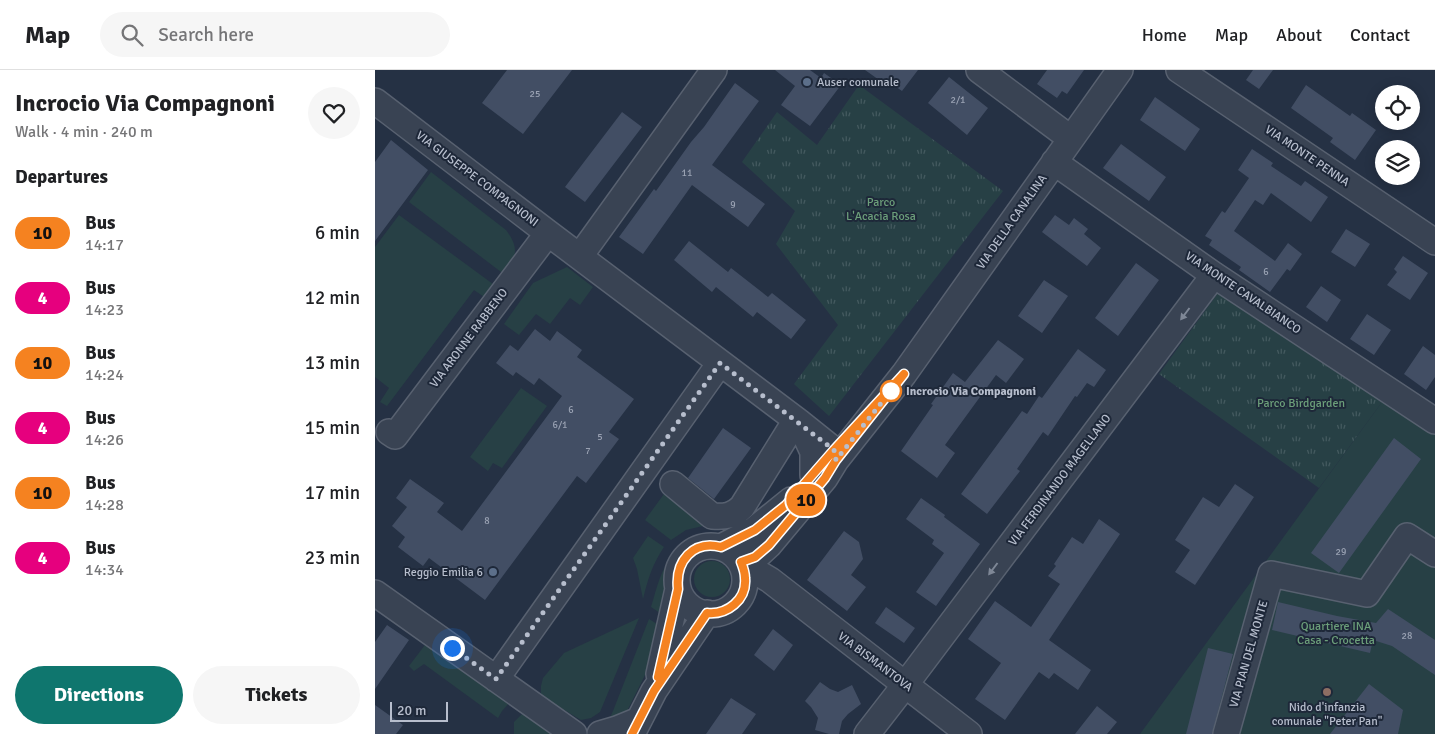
<!DOCTYPE html>
<html lang="en">
<head>
<meta charset="utf-8">
<style>
  body { margin:0; font-family:Signika,sans-serif; background:#f6f6f6; color:#202124; height:100vh; display:flex; flex-direction:column; font-size:19px; white-space:nowrap }
  * { box-sizing:border-box; margin:0 }
  p { font-size:16px; color:#757577 }
  .icon { flex:none; width:28px; height:28px; fill:none; stroke:currentColor; stroke-width:2; stroke-linecap:round; stroke-linejoin:round }
  .map { position:relative; flex:1; overflow:hidden }
  .panel { display:flex; flex-direction:column; background:#fff; width:375px }
  .panel>* { flex:none }
  .badge { padding:0 10px; border-radius:16px; font-size:18px; line-height:32px }
  .tools { position:absolute; left:1000px; top:15px; display:grid; gap:10px }
  .tools a { display:grid; place-items:center; width:45px; height:45px; border-radius:50%; background:#fff; box-shadow:0 2px 12px #0003; font-size:25px }
  .scale { position:absolute; left:15px; bottom:12px; width:58px; box-sizing:border-box; padding-left:5px; border:2px solid #b7becd; border-top:0; font-size:14px; line-height:18px; white-space:nowrap; color:#b7becd; -webkit-text-stroke:4px #1e2839; paint-order:stroke }
  .you { position:absolute; width:25px; height:25px; margin:-12px; border:4px solid #fff; border-radius:50%; background:#1a73e8; box-shadow:0 0 0 8px #1a73e833 }
  .map>.badge { position:absolute; translate:-50% -50%; box-shadow:0 0 0 2px #fff }
  h2 { padding:0 15px; font-size:19px; line-height:45px }
  .round { display:grid; place-items:center; flex:none; width:52px; height:52px; border-radius:26px; background:#f6f6f6 }
  .overview { display:flex; align-items:center; justify-content:space-between; height:85px; padding:0 15px }
  h1 { font-size:24px; font-weight:700; line-height:38px }
  .button { display:flex; gap:10px; margin-top:auto; padding:10px 15px }
  .button a { flex:1; height:58px; border-radius:30px; background:#0f766e; color:#fff; font-size:20px; font-weight:700; line-height:58px; text-align:center }
  .button a+a { background:#f6f6f6; color:#202124 }
  ul { padding:0; list-style:none }
  li { display:flex; align-items:center; gap:15px; height:65px; padding:0 15px }
  li div { flex:1 }
  li b { display:block; font-size:19px }
  li em { font-style:normal }
  li .badge { min-width:55px; font-weight:700; text-align:center }
  header { display:flex; align-items:center; gap:30px; box-sizing:border-box; height:70px; padding:0 25px; background:#fff; border-bottom:1px solid #e0e0e0 }
  header strong { font-size:24px }
  nav { display:flex; gap:28px; margin-inline-start:auto; font-size:18px }
  .search { width:350px; height:45px; background:#f6f6f6; display:flex; align-items:center; gap:12px; box-sizing:border-box; padding:0 18px; border-radius:28px; color:#757577; font-size:19px }
  main { display:flex; flex:1; min-height:0 }
  .map>svg:first-child { display:block }
</style>
</head>
<body>
<header>
<strong>Map</strong>
<div class="search"><svg class="icon" aria-label="search" viewBox="0 0 24 24"><circle cx="10" cy="10" r="6"/><path d="M15 15l6 6"/></svg>Search here</div>
<nav><a>Home</a><a>Map</a><a>About</a><a>Contact</a></nav>
</header>
<main>
<section class="panel">
<div class="overview"><div><h1>Incrocio Via Compagnoni</h1><p>Walk · 4 min · 240 m</p></div><a class="round"><svg class="icon" aria-label="heart" viewBox="0 0 24 24"><path d="M12 20l-8-8c-3-5 5-10 8-4 3-6 11-1 8 4z"/></svg></a></div>
<h2>Departures</h2>
<ul>
<li><span class="badge" style="background:#f58220;color:#111">10</span><div><b>Bus</b><p>14:17</p></div><em>6 min</em></li>
<li><span class="badge" style="background:#e6007e;color:#fff">4</span><div><b>Bus</b><p>14:23</p></div><em>12 min</em></li>
<li><span class="badge" style="background:#f58220;color:#111">10</span><div><b>Bus</b><p>14:24</p></div><em>13 min</em></li>
<li><span class="badge" style="background:#e6007e;color:#fff">4</span><div><b>Bus</b><p>14:26</p></div><em>15 min</em></li>
<li><span class="badge" style="background:#f58220;color:#111">10</span><div><b>Bus</b><p>14:28</p></div><em>17 min</em></li>
<li><span class="badge" style="background:#e6007e;color:#fff">4</span><div><b>Bus</b><p>14:34</p></div><em>23 min</em></li>
</ul>
<div class="button"><a>Directions</a><a>Tickets</a></div>
</section>
<div class="map">
<svg width="1060" height="664" viewBox="0 0 1060 664">
  <defs>
    <pattern id="park-tufts" width="24" height="20" patternUnits="userSpaceOnUse" patternTransform="scale(1.25)"><rect width="24" height="20" fill="#274045"/><path d="M3 7l-1-3M5 7V3M7 7l1-3M15 17l-1-3M17 17v-4M19 17l1-3" fill="none" stroke="#445a5f"/></pattern>
  </defs>
  <rect width="100%" height="100%" fill="#253144"/>
  <path fill="#274045" d="M56,102l75,58c14,19 10,26 -1,45l-96,-73z
    M24,145l98,72 -10,12 -13,-9 -87,116 -7,-4 9,-14 -14,-11v-130z
    M192,197l26,20 -13,18 -10,-7 -20,26 -14,-10 -17,21 -15,-11 29,-41z
    M146,318l26,18 -45,62 -9,-5 -5,8 -18,-14z
    M1015,321l45,30v313h-295z
    M289,424l43,31 -21,5 -15,10 -26,-20z
    M273,466l16,11c-12,18 -16,32 -21,52l-6,-30 -4,-11z
    M299,485l-4,9 -1,33 -3,20 -15,-10c6,-19 9,-38 23,-52z
    M319 509a18 18 0 1 1 36 0a18 18 0 1 1-36 0Z
    M264,548l-39,94 -9,6 -10,2 -35,-21 -5,-5v-8l2,-8 21,-25z
    M274,549l13,8 -8,30 -28,56 -19,11 6,-13z
    M53,571l83,60 -9,10 -4,7 -74,-54 -10,7 -5,-5z
    M149,642l33,22h-43v-12z"/>
  <path fill="url(#park-tufts)" d="M484,15l144,106 -174,225 -35,-32 44,-59 -62,-81 19,-33 -53,-49 35,-50 40,33z
    M851,212l164,109 -71,97 -160,-114z"/>
  <path fill="#424e64" d="M132,0h65l-49,64 -41,-31z
    M400,0h35l11,8 3,-5 17,12 -31,41 -29,-21 14,-19z
    M490,0h53l-16,21 -10,-7 -3,3z
    M672,0h37l-17,24 -5,-3 -5,7 -20,-14z
    M878,0h20l-14,19 -13,-9z
    M574,7l39,31 -21,27 -39,-32z
    M360,13l24,18 -47,64 53,39 -17,23 -56,-42 -49,69 -24,-17 35,-48 2,2 35,-49 13,-15z
    M931,15l44,31 2,-3 24,17 -21,30 -25,-18 3,-4 -42,-30z
    M780,27l45,32 -15,22 -45,-31z
    M247,42l20,15 -57,75 -20,-15z
    M16,70l37,30 -53,71v-79z
    M746,74l45,33 -17,24 -46,-33z
    M877,79l21,14 -2,3 30,20 4,-5 23,16 -17,25 -40,-29 -8,12 -8,-5 -21,31 41,30 13,-18 14,11 -12,17 -3,-2 -17,23 -31,-22 2,-3 -32,-22 3,-5 -7,-4 17,-25 3,2 24,-35 -11,-8z
    M680,145l14,10 5,-7 14,11 -4,5 17,14 -14,18 -45,-34z
    M971,159l24,15 -15,23 -24,-15z
    M314,171l39,31 3,-4 37,29 4,-4 34,27 -15,19 -34,-27 -4,5 -37,-30 -4,5 -38,-32z
    M1028,186l25,17 -18,27 -23,-15 10,-13 -3,-3z
    M761,193l23,17 -41,56 -23,-18z
    M669,210l24,16 -26,37 -24,-17z
    M946,216l20,14 -14,22 -21,-15z
    M992,244l24,16 -17,25 -24,-16z
    M160,259l15,12 7,-10 25,19 -5,7 57,42 -25,33 10,7 -33,44 -9,-7 -92,124 -56,-42 -6,8 -25,-19 7,-10 -13,-11 15,-19 -11,-9 14,-19 34,24 -7,9 25,19 100,-135 -23,-18 -5,7 -18,-13 -3,4 -17,-13 14,-18 8,6z
    M623,270l26,19 -18,24 -10,-8 -51,70 10,8 -18,25 -36,-27 32,-46 -2,-1 22,-31 12,9z
    M1048,276l12,9v22l-9,13 -22,-16z
    M703,279l28,21 -12,17 -7,-4 -10,14 -2,-1 -27,40 -5,-4 -26,37 3,2 -33,43 -26,-20 61,-83 5,3 12,-18 3,2z
    M348,358l28,20 -37,51 -26,-21z
    M1019,368l27,21 -82,114 -28,-20z
    M860,414l19,13 -59,88 -20,-13 15,-22 -15,-10 28,-43 16,10z
    M546,428l24,17 -1,2 36,27 -44,62 -20,-14 28,-39 -12,-9 2,-4 -28,-21z
    M724,449l21,15 -71,106 42,30 -13,20 -24,-17 -5,6 -10,-7 -34,48 -30,-21 26,-36 -33,-24 27,-38 36,26 29,-43 -12,-8 8,-10 -2,-2 18,-27 11,7z
    M469,461l15,11 4,17 -12,16 15,12 -19,24 -40,-31z
    M903,532l59,14 39,7 12,-14 47,31v35l-43,-29 -19,-6 -3,13 -98,-23z
    M511,537l29,21 -11,15 -29,-20z
    M12,555l22,15 -34,49v-47z
    M398,559l20,16 -19,26 -20,-16z
    M833,578l25,6 -21,80h-26z
    M445,612l10,7 8,3 14,-7 9,19 -13,10 -6,7 -3,13h-10l-14,-4 3,-12 -7,-11 -6,-6z
    M994,614l34,26 -5,24h-68z
    M356,628l25,16 -14,20h-36z
    M0,635l28,20 -7,9h-21z
    M722,636l20,16 -10,12h-32z"/>
  <g fill="none" stroke-linecap="round" stroke-linejoin="round">
    <g stroke="#586170" stroke-width="28">
      <path id="minor" d="M604,0l91,68
        M804,0l256,172
        M0,31l173,132 251,189 35,28 2,10
        M679,92l160,113 221,146
        M205,186l134,-186
        M425,354l13,28v23
        M14,362l6,4 153,-203
        M298,414l39,32c13,1 21,0 30,-9l54,-87
        M302 510a34 34 0 1 1 68 0a34 34 0 1 1-68 0Z
        M346,477l33,-17 37,-30
        M366,493l15,-6 13,-12 56,-67 11,-18 68,-86 216,-304
        M366,493l29,17 199,154
        M0,523l199,141
        M284,604l19,-85
        M121,609l224,-316
        M225,664l17,-5 22,-9
        M257,664l22,-43 53,-78
        M492,664l38,-49 309,-410
        M851,664l45,-160 96,20 40,-58 28,18"/>
    </g>
    <use href="#minor" stroke="#394353" stroke-width="25"/>
  </g>
  <defs><path id="oneway-solid" d="M-6-.8H1V-3.2L6.5 0L1 3.2V.8H-6Z" transform="scale(1.25)"/></defs>
  <g fill="#7e8796">
    <use href="#oneway-solid" transform="translate(810 244) rotate(127)"/>
    <use href="#oneway-solid" transform="translate(618 499) rotate(127)"/>
  </g>
  <g fill="none" stroke-linecap="round" stroke-linejoin="round">
    <g stroke="#fff" stroke-width="11">
      <path id="line" d="M257,664l22,-43 53,-78c20,2 40,-13 38,-35 0,-6 -2,-11 -4,-16l14,-5 14,-12 56,-67 11,-18 68,-86 -70,76 -48,55 -31,25 -34,17c-28,-7 -46,14 -43,42l-20,88"/>
    </g>
    <use href="#line" stroke="#f58220" stroke-width="8"/>
    <path stroke="#b7becd" stroke-width="5" stroke-dasharray="0 9" d="M77,578l44,31 224,-316 114,87 2,10 57,-72 -2,3"/>
  </g>
  <g fill="#5c6f8a" stroke="#1e2839" stroke-width="2">
    <circle cx="432" cy="12" r="5"/>
    <circle cx="118" cy="502" r="5"/>
  </g>
  <circle fill="#fff" stroke="#f58220" stroke-width="2.5" cx="516" cy="321" r="10"/>
  <circle fill="#8d6e63" stroke="#1e2839" stroke-width="2" cx="952" cy="622" r="5"/>
  <g text-anchor="middle" dominant-baseline="central" stroke-width="4" stroke-linejoin="round" paint-order="stroke">
    <g font-size="10" fill="#9aa2b3">
      <text x="160" y="24">25</text>
      <text x="583" y="30">2/1</text>
      <text x="312" y="103">11</text>
      <text x="358" y="135">9</text>
      <text x="891" y="202">6</text>
      <text x="196" y="340">6</text>
      <text x="185" y="355">6/1</text>
      <text x="225" y="367">5</text>
      <text x="213" y="381">7</text>
      <text x="112" y="451">8</text>
      <text x="966" y="482">29</text>
      <text x="1032" y="566">28</text>
    </g>
    <g font-size="12" fill="#b7becd" stroke="#1e2839" text-anchor="start">
      <text x="442" y="12">Auser comunale</text>
      <text x="108" y="502" text-anchor="end">Reggio Emilia 6</text>
      <text x="952" y="637" text-anchor="middle">Nido d'infanzia<tspan x="952" dy="14">comunale "Peter Pan"</tspan></text>
    </g>
    <g font-size="12" fill="#b7becd" stroke="#1e2839">
      <text transform="translate(932 86) rotate(34)">VIA MONTE PENNA</text>
      <text transform="translate(102 109) rotate(37)">VIA GIUSEPPE COMPAGNONI</text>
      <text transform="translate(637 152) rotate(-55)">VIA DELLA CANALINA</text>
      <text transform="translate(868 223) rotate(34)">VIA MONTE CAVALBIANCO</text>
      <text transform="translate(94 268) rotate(-53)">VIA ARONNE RABBENO</text>
      <text transform="translate(685 410) rotate(-53)">VIA FERDINANDO MAGELLANO</text>
      <text transform="translate(874 584) rotate(-74)">VIA PIAN DEL MONTE</text>
      <text transform="translate(500 592) rotate(37)">VIA BISMANTOVA</text>
    </g>
    <g font-size="12" fill="#6c9f7a" stroke="#1e2839">
      <text x="506" y="132">Parco<tspan x="506" dy="14">L'Acacia Rosa</tspan></text>
      <text x="926" y="333">Parco Birdgarden</text>
      <text x="961" y="556">Quartiere INA<tspan x="961" dy="14">Casa - Crocetta</tspan></text>
    </g>
    <g font-size="12" font-weight="bold" fill="#b7becd" stroke="#1e2839" text-anchor="start">
      <text x="531" y="321">Incrocio Via Compagnoni</text>
    </g>
  </g>
</svg>
<div class="tools">
<a><svg class="icon" aria-label="locate" viewBox="0 0 24 24"><circle cx="12" cy="12" r="6"/><path d="M12 2v4M12 18v4M2 12h4M18 12h4"/></svg></a>
<a><svg class="icon" aria-label="layers" viewBox="0 0 24 24"><path d="M12 4l9 5-9 5-9-5zM3 14l9 5 9-5"/></svg></a>
</div>
<div class="scale">20 m</div>
<div class="you" style="left:77px;top:578px"></div>
<b class="badge" style="left:431px;top:430px;background:#f58220;color:#111">10</b>
</div>
</main>
</body>
</html>
